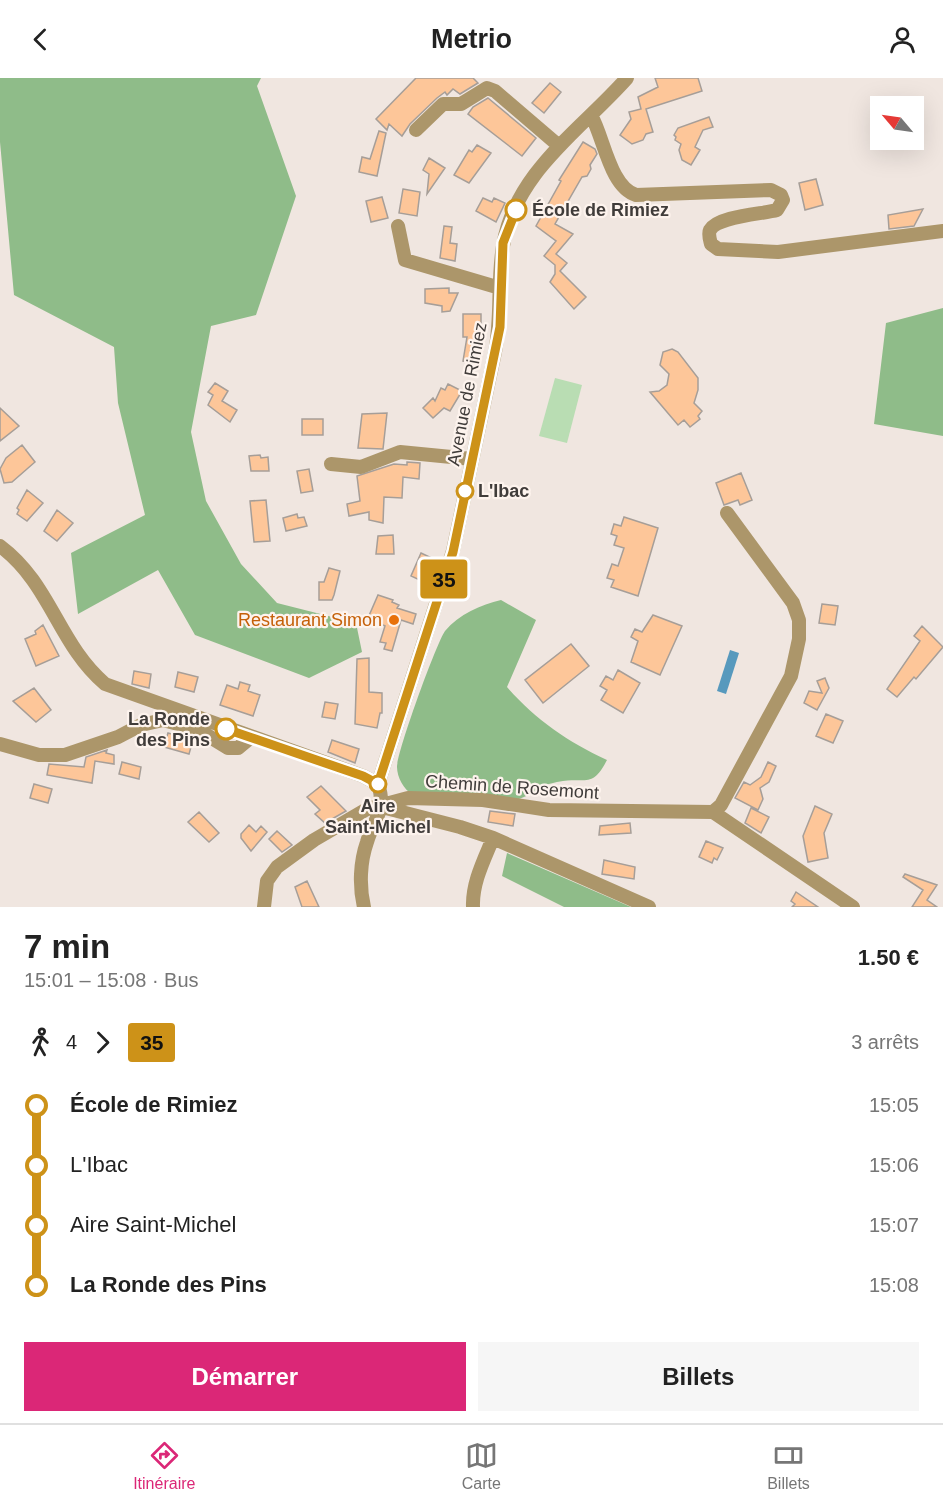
<!DOCTYPE html>
<html lang="fr">
<head>
<meta charset="utf-8">
<style>
  body { margin:0; font-family:Helvetica,sans-serif; background:#f6f6f6; color:#222; height:100vh; display:flex; flex-direction:column; font-size:22px; white-space:nowrap }
  * { box-sizing:border-box; margin:0 }
  p { font-size:20px; color:#767676 }
  .icon { flex:none; width:33px; height:33px; fill:none; stroke:currentColor; stroke-width:2; stroke-linecap:round; stroke-linejoin:round }
  .map { position:relative; height:829px; overflow:hidden }
  .drawer { display:flex; flex-direction:column; background:#fff; flex:1 }
  .drawer>* { flex:none }
  .badge { padding:0 12px; border-radius:4px; font-size:21px; line-height:39px }
  .needle { width:39px; rotate:299deg }
  .controls { position:absolute; left:870px; top:18px; display:grid; gap:12px }
  .controls a { display:grid; place-items:center; width:54px; height:54px; border-radius:0px; background:#fff; box-shadow:0 6px 24px #0002; font-size:30px }
  .map>.badge { position:absolute; translate:-50% -50%; box-shadow:0 0 0 3px #fff }
  .legs { display:flex; align-items:center; gap:9px; height:66px; padding:0 24px; font-size:20px }
  .legs p { margin-inline-start:auto }
  .headline { display:flex; align-items:center; justify-content:space-between; height:102px; padding:0 24px }
  h1 { font-size:33px; font-weight:600; line-height:45px }
  .cta { display:flex; gap:12px; margin-top:auto; padding:12px 24px }
  .cta a { flex:1; height:69px; border-radius:0px; background:#db2777; color:#fff; font-size:24px; font-weight:600; line-height:69px; text-align:center }
  .cta a+a { background:#f6f6f6; color:#222 }
  ul { padding:0 24px; list-style:none }
  li { display:flex; align-items:center; gap:21px; height:60px; font-size:22px }
  li i { display:grid; place-items:center; width:9px; height:100%; margin:0 8px; background:currentColor }
  li i::after { content:''; width:15px; height:15px; margin:-8px; border:4px solid; border-radius:50%; background:#fff }
  li p { margin-inline-start:auto }
  li:first-child i { background:linear-gradient(#0000 50%,currentColor 0) }
  li:last-child i { background:linear-gradient(currentColor 50%,#0000 0) }
  header { display:flex; justify-content:space-between; align-items:center; height:78px; padding:0 24px; background:#fff; font-size:27px; font-weight:600 }
  .tabs { display:flex; justify-content:space-around; align-items:center; height:84px; border-top:2px solid #e0e0e0; background:#fff; font-size:16px; color:#767676 }
  .tabs a { display:grid; justify-items:center; gap:3px }
  .tabs .active { color:#db2777 }
  .map>svg:first-child { display:block }
</style>
</head>
<body>
<header><svg class="icon" aria-label="back" viewBox="0 0 24 24"><path d="M15 5l-7 7 7 7"/></svg>Metrio<svg class="icon" aria-label="person" viewBox="0 0 24 24"><circle cx="12" cy="8" r="4"/><path d="M4 21q1-7 8-7t8 7"/></svg></header>
<div class="map">
<svg width="943" height="829" viewBox="0 0 943 829">
  <rect width="100%" height="100%" fill="#f0e6e0"/>
  <path fill="#b9ddb3" d="M555,300l27,7 -15,58 -28,-7z"/>
  <path fill="#8fbc89" d="M0,0h261l-4,8 39,110 -40,119 -45,11 -20,106 15,69 35,63 36,39 79,20 6,29 -53,26 -114,-43 -37,-65 -80,44 -7,-61 74,-38 -27,-112 -4,-56 -100,-52 -14,-153z
    M943,230v128l-69,-12 12,-101z
    M501,522l35,20 -29,67c29,33 60,54 100,73 -14,27 -19,18 -44,21 -8,1 -16,4 -24,5l-3,6 -17,7 -107,-5c-8,-4 -15,-17 -15,-27 0,-15 39,-123 48,-136 14,-17 36,-26 56,-31z
    M507,775l124,54h-67l-62,-31z"/>
  <path fill="#5799bd" d="M730,572l9,3 -13,41 -9,-3z"/>
  <path fill="#fdc699" stroke="#a69e98" stroke-width="1.5" d="M416,0h57l5,5 -18,11 -7,-5 -6,6 -2,-3 -8,6 -27,26 -8,12 -13,-12 -2,6 -11,-11z
    M655,0h43l4,13 -56,18 7,23 -7,2 -3,6 -11,4 -12,-9 11,-16 -2,-7 12,-3 -3,-12 20,-10z
    M550,5l11,9 -17,21 -12,-10z
    M488,20l48,40 -14,18 -54,-42 5,-7z
    M709,39l4,10 -10,3 -8,17 5,3 -9,15 -9,-5 -3,-10 2,-6 -6,-4 1,-3 -2,-2 4,-7z
    M379,53l7,2 -9,43 -18,-4 3,-15 8,2z
    M583,64l12,7 2,5 -7,11 1,4 -4,7 -5,1 -27,47 18,10 -17,20 11,9 -7,8 26,26 -12,12 -24,-27 5,-8v-9l-11,-9 12,-15 -20,-15 25,-45 -2,-1z
    M477,67l14,8 -22,30 -15,-8 15,-25 3,2z
    M429,80l16,10 -18,26 2,-20 -6,-4z
    M816,101l7,26 -18,5 -6,-27z
    M403,111l17,3 -3,24 -18,-3z
    M382,119l6,21 -17,4 -5,-21z
    M483,120l9,4 2,-4 11,5 -9,19 -20,-11z
    M923,131l-9,17 -25,3 -1,-14z
    M444,148l8,1 -2,16 7,1 -2,17 -15,-3z
    M449,210v5h9l-8,18 -8,1v-6l-17,-3v-14z
    M463,236h18v14h-5l1,35 -14,-2 4,-24h-4z
    M672,271l6,3 20,26v12l-4,13 8,8 -4,5 2,3 -10,8 -6,-7 -6,5 -28,-33 9,-1 8,-6 2,-11 -9,-9 3,-13z
    M215,305l13,8 -6,10 15,9 -7,12 -22,-17 5,-10 -5,-3z
    M448,306l14,7 -12,20 -6,-3 -11,10 -10,-10 10,-10 2,3 6,-13 4,2z
    M0,330l19,18 -19,15z
    M387,335l-4,36 -25,-1 4,-34z
    M302,341h21v16h-21z
    M22,367l13,17 -23,20 -8,1 -4,-14 6,-11z
    M260,377l1,3 7,-1 1,14h-18l-2,-15z
    M407,384l13,1 -1,16 -16,-2 -1,21 -18,-1 -1,26 -14,-3v-8l-20,4 -2,-12 13,-3 -3,-25 37,-12 13,1z
    M309,391l4,22 -12,2 -4,-22z
    M741,395l11,27 -12,5 -2,-5 -14,5 -8,-22z
    M27,412l16,13 -16,18 -10,-7 2,-4 -2,-2z
    M266,422l4,41 -16,1 -4,-41z
    M57,432l16,13 -16,18 -13,-10z
    M297,436l1,4 6,-1 3,9 -21,5 -3,-13z
    M624,439l34,11 -20,68 -27,-9 3,-7 -7,-2 5,-14 6,2 6,-18 -10,-3 3,-9 -6,-2 3,-10 7,2z
    M393,457l1,19h-18l2,-18z
    M421,475l15,7 -10,23 -15,-7z
    M329,490l11,3 -6,24 -2,5h-13v-18h5z
    M378,517l15,5 -1,2 7,3 -2,3 19,6 -3,10 -12,-4 -9,31 -8,-2 2,-6 -6,-1 5,-16 -17,-8z
    M822,526l16,2 -3,19 -16,-2z
    M653,537l29,11 -22,49 -29,-13 7,-21 -7,-4 4,-8 7,3z
    M43,547l16,31 -23,10 -11,-27 11,-5 -1,-3z
    M922,548l21,21 -27,32 -2,-2 -17,20 -10,-8 33,-48 -6,-5z
    M571,566l18,22 -46,37 -18,-23z
    M369,580v34l13,1v20h-2l-3,15 -22,-4 2,-65z
    M618,592l22,13 -17,30 -22,-13 6,-10 -7,-4 6,-10 7,4z
    M134,593l17,3 -2,14 -17,-4z
    M178,594l20,5 -4,15 -19,-5z
    M825,600l4,10 -12,22 -13,-7 5,-12 13,2 -5,-12z
    M240,604l10,3 -2,6 12,4 -7,21 -33,-11 7,-20 11,4z
    M34,610l17,22 -15,12 -23,-21z
    M325,624l13,2 -3,15 -13,-2z
    M826,636l17,7 -10,22 -17,-7z
    M168,655l25,7 -4,14 -25,-7z
    M332,662l27,9 -4,14 -27,-11z
    M107,672l-1,3 8,2v9l-19,-3 -3,22 -45,-8 2,-11 35,3 2,-10z
    M122,684l19,5 -2,12 -20,-5z
    M768,684l8,4 -7,16 -9,6 3,11 -5,11 -23,-12 9,-16 6,3 11,-8z
    M34,706l18,5 -4,14 -18,-5z
    M321,708l25,25 -21,12 -10,-9 5,-4 -13,-13z
    M815,728l17,8 -8,19 4,25 -20,4 -5,-26z
    M751,730l18,9 -8,16 -16,-10z
    M490,733l25,3 -2,12 -25,-4z
    M199,734l20,21 -10,9 -21,-20z
    M630,745l1,10 -32,2 1,-9z
    M249,747l7,7 5,-6 6,6 -16,19 -10,-13v-4z
    M277,753l15,14 -10,7 -13,-13z
    M706,763l17,7 -6,12 -3,-2 -2,5 -13,-6z
    M604,782l31,7 -1,12 -32,-5z
    M905,796l32,11 -10,15 10,7h-25l11,-17 -20,-13z
    M307,803l12,26h-17l-7,-20z
    M796,814l22,15h-26l3,-3 -4,-3z"/>
  <g fill="none" stroke-linecap="round" stroke-linejoin="round">
    <path stroke="#ac966a" stroke-width="14" d="M591,37c13,23 19,72 45,80l135,-5 10,5 2,5 -6,10c-14,4 -59,6 -67,20 -2,4 0,10 1,14l7,5 60,3 165,-21
      M416,52l27,-26h18l26,-16 8,3 63,54
      M398,148l7,34 95,28
      M331,386l30,3 39,-15 72,7
      M0,468c51,38 58,98 105,138l258,92 15,8c9,27 -4,34 -11,58 -7,20 -8,44 -3,65
      M0,666l39,11h26l53,-18 23,-12 22,-5 34,9 31,19h10l12,-10
      M378,706l75,-233 42,-199c7,-35 2,-70 8,-106 12,-74 78,-116 124,-168
      M382,729l78,20 33,11 156,69
      M713,734l8,-7 70,-129 8,-37v-19l-6,-17 -66,-90
      M264,829l3,-26 10,-14 37,-27 53,-31 41,-11 75,2 66,10 164,2 140,95
      M473,829c-1,-24 11,-47 20,-69"/>
  </g>
  <g fill="none" stroke-linecap="round" stroke-linejoin="round">
    <g stroke="#fff" stroke-width="14">
      <path id="line-1" d="M226,651l137,47 15,8 75,-232 47,-225 3,-84 13,-33"/>
    </g>
    <use href="#line-1" stroke="#cd9218" stroke-width="9"/>
  </g>
  <g fill="#fff" stroke="#cd9218" stroke-width="3">
    <circle cx="516" cy="132" r="10"/>
    <circle cx="465" cy="413" r="8"/>
    <circle cx="226" cy="651" r="10"/>
    <circle cx="378" cy="706" r="8"/>
  </g>
  <circle fill="#e8710a" stroke="#fdf3ed" stroke-width="2" cx="394" cy="542" r="6"/>
  <g text-anchor="middle" dominant-baseline="central" stroke-width="4.5" stroke-linejoin="round" paint-order="stroke">
    <g font-size="18" font-weight="bold" fill="#403c3a" stroke="#fdf3ed" text-anchor="start">
      <text x="532" y="132">École de Rimiez</text>
      <text x="478" y="413">L'Ibac</text>
      <text x="210" y="641" text-anchor="end">La Ronde<tspan x="210" dy="21">des Pins</tspan></text>
      <text x="378" y="728" text-anchor="middle">Aire<tspan x="378" dy="21">Saint-Michel</tspan></text>
    </g>
    <g font-size="18" fill="#403c3a" stroke="#fdf3ed">
      <text transform="translate(467 316) rotate(-79)">Avenue de Rimiez</text>
      <text transform="translate(512 709) rotate(4)">Chemin de Rosemont</text>
    </g>
    <g font-size="18" fill="#c56008" stroke="#fdf3ed" text-anchor="end">
      <text x="382" y="542">Restaurant Simon</text>
    </g>
  </g>
</svg>
<div class="controls">
<a><svg class="needle" viewBox="-14 -14 28 28"><path d="M0-13l5 13h-10z" fill="#e53935"/><path d="M0 13l5-13h-10z" fill="#767676"/></svg></a>
</div>
<b class="badge" style="left:444px;top:501px;background:#cd9218;color:#111">35</b>
</div>
<section class="drawer">
<div class="headline"><div><h1>7 min</h1><p>15:01 – 15:08 · Bus</p></div><b>1.50 €</b></div>
<div class="legs"><svg class="icon" aria-label="walk" viewBox="0 0 24 24"><circle cx="13" cy="4" r="2"/><path d="M13 8l-2 6 4 7M11 14l-3 7M7 12l3-4h3l4 4"/></svg>4<svg class="icon" aria-label="forward" viewBox="0 0 24 24"><path d="M9 5l7 7-7 7"/></svg><b class="badge" style="background:#cd9218;color:#111">35</b><p>3 arrêts</p></div>
<ul>
<li><i style="color:#cd9218"></i><b>École de Rimiez</b><p>15:05</p></li>
<li><i style="color:#cd9218"></i><span>L'Ibac</span><p>15:06</p></li>
<li><i style="color:#cd9218"></i><span>Aire Saint-Michel</span><p>15:07</p></li>
<li><i style="color:#cd9218"></i><b>La Ronde des Pins</b><p>15:08</p></li>
</ul>
<div class="cta"><a>Démarrer</a><a>Billets</a></div>
</section>
<nav class="tabs">
<a class="active"><svg class="icon" aria-label="directions" viewBox="0 0 24 24"><path d="M12 3l9 9-9 9-9-9zM9 14v-3h6M13 9l2 2-2 2"/></svg>Itinéraire</a>
<a><svg class="icon" aria-label="map" viewBox="0 0 24 24"><path d="M3 6l6-2 6 2 6-2v14l-6 2-6-2-6 2zM9 4v14M15 6v14"/></svg>Carte</a>
<a><svg class="icon" aria-label="tickets" viewBox="0 0 24 24"><path d="M3 7h18v10H3zM15 7v10"/></svg>Billets</a>
</nav>
</body>
</html>
